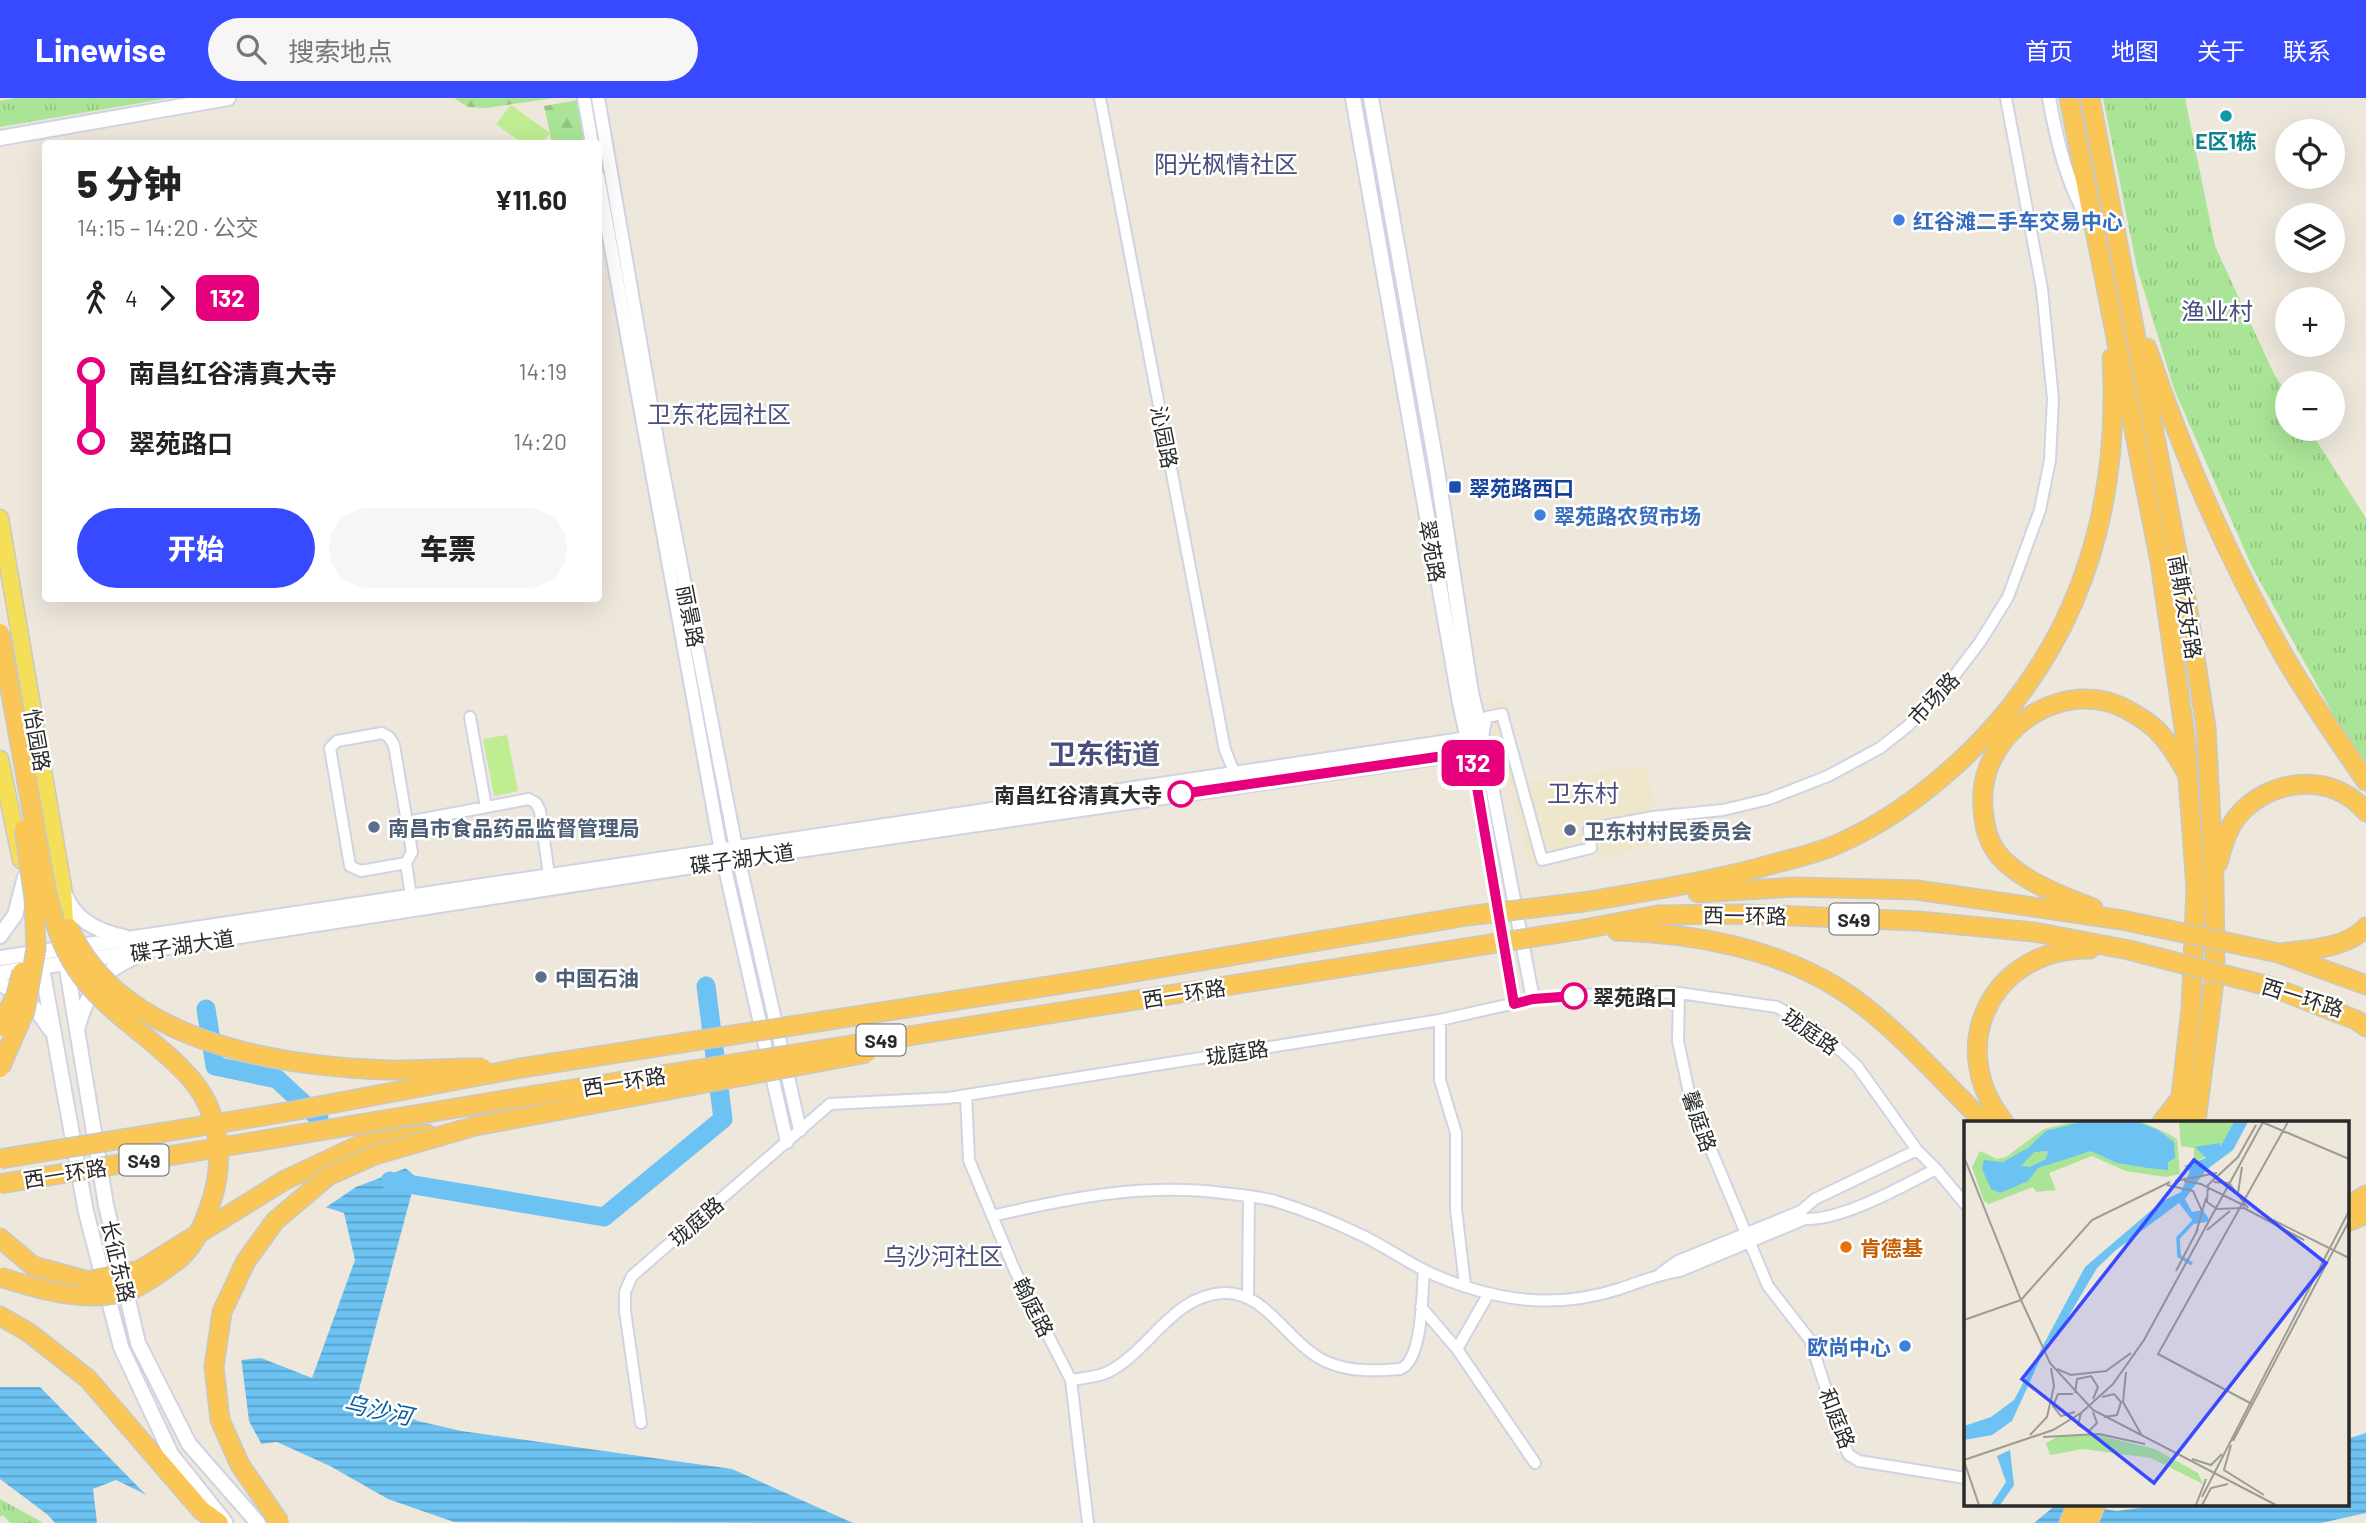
<!DOCTYPE html>
<html lang="zh">
<head>
<meta charset="utf-8">
<style>
  body { margin:0; font-family:Barlow,"Noto Sans SC",sans-serif; background:#f6f6f6; color:#222; height:100vh; display:flex; flex-direction:column; font-size:26px; white-space:nowrap }
  * { box-sizing:border-box; margin:0 }
  p { font-size:23px; color:#767676 }
  .icon { flex:none; width:38px; height:38px; fill:none; stroke:currentColor; stroke-width:2; stroke-linecap:round; stroke-linejoin:round }
  .map { position:relative; flex:1; overflow:hidden }
  .drawer { position:absolute; left:42px; top:42px; width:560px; height:462px; display:flex; flex-direction:column; background:#fff; border-radius:7px; box-shadow:0 7px 28px #0002 }
  .drawer>* { flex:none }
  .badge { padding:0 14px; border-radius:10px; font-size:24px; line-height:46px }
  .controls { position:absolute; left:2275px; top:21px; display:grid; gap:14px }
  .controls a { display:grid; place-items:center; width:70px; height:70px; border-radius:50%; background:#fff; box-shadow:0 7px 28px #0002; font-size:35px }
  .map>.badge { position:absolute; translate:-50% -50%; box-shadow:0 0 0 4px #fff }
  .legs { display:flex; align-items:center; gap:10px; height:77px; padding:0 35px; font-size:23px }
  .legs p { margin-inline-start:auto }
  .head { display:flex; align-items:center; justify-content:space-between; height:119px; padding:0 35px }
  h1 { font-size:38px; font-weight:800; line-height:52px }
  .button { display:flex; gap:14px; margin-top:auto; padding:14px 35px }
  .button a { flex:1; height:80px; border-radius:42px; background:#374aff; color:#fff; font-size:28px; font-weight:800; line-height:80px; text-align:center }
  .button a+a { background:#f6f6f6; color:#222 }
  ul { padding:0 35px; list-style:none }
  li { display:flex; align-items:center; gap:24px; height:70px; font-size:26px }
  li i { display:grid; place-items:center; width:10px; height:100%; margin:0 9px; background:currentColor }
  li i::after { content:''; width:18px; height:18px; margin:-9px; border:5px solid; border-radius:50%; background:#fff }
  li p { margin-inline-start:auto }
  li:first-child i { background:linear-gradient(#0000 50%,currentColor 0) }
  li:last-child i { background:linear-gradient(currentColor 50%,#0000 0) }
  header { display:flex; align-items:center; gap:42px; box-sizing:border-box; height:98px; padding:0 35px; background:#374aff; color:#fff }
  header strong { font-size:33px }
  nav { display:flex; gap:38px; margin-inline-start:auto; font-size:24px }
  .search { width:490px; height:63px; background:#f6f6f6; display:flex; align-items:center; gap:18px; box-sizing:border-box; padding:0 24px; border-radius:38px; color:#767676; font-size:26px }
  .map>svg:first-child { display:block }
</style>
</head>
<body>
<header>
<strong>Linewise</strong>
<div class="search"><svg class="icon" aria-label="search" viewBox="0 0 24 24"><circle cx="10" cy="10" r="6"/><path d="M15 15l6 6"/></svg>搜索地点</div>
<nav><a>首页</a><a>地图</a><a>关于</a><a>联系</a></nav>
</header>
<div class="map">
<svg width="2366" height="1425" viewBox="0 0 2366 1425">
  <defs>
    <pattern id="grass-tufts" width="24" height="20" patternUnits="userSpaceOnUse" patternTransform="scale(1.75)"><rect width="24" height="20" fill="#aae597"/><path d="M3 7l-1-3M5 7V3M7 7l1-3M15 17l-1-3M17 17v-4M19 17l1-3" fill="none" stroke="#92c582"/></pattern>
    <pattern id="forest-firs" width="22" height="20" patternUnits="userSpaceOnUse" patternTransform="scale(1.75)"><rect width="22" height="20" fill="#aae597"/><path d="M5 1l3.5 6h-7zM16 11l3.5 6h-7z" fill="#92c582"/></pattern>
    <pattern id="water-rules" width="6" height="5" patternUnits="userSpaceOnUse" patternTransform="scale(1.75)"><rect width="6" height="5" fill="#6cc2f2"/><path d="M0 2.5h6" fill="none" stroke="#599ec4"/></pattern>
  </defs>
  <rect width="100%" height="100%" fill="#ede7dc"/>
  <path fill="#efe7cb" d="M1507,600l15,85 124,-17 15,76 -62,17 -2,-7 -66,16 -43,-155 6,-12z"/>
  <path fill="url(#grass-tufts)" d="M16,0h153l-169,29v-26z
    M2103,0h82l30,148 59,128 13,20v35h22l57,89v244l-23,-30 -91,-165 -78,-178 -37,-121z
    M0,1401l40,22 2,2h-32l-7,-8 -3,2z"/>
  <path fill="url(#forest-firs)" d="M454,0h100l-68,10 -18,-1z
    M578,2l8,43h-34l-8,-37z"/>
  <path fill="#beed92" d="M511,7l39,28 -8,10h-20l-26,-19z
    M507,637l11,56 -24,5 -11,-57z"/>
  <path fill="url(#water-rules)" d="M318,995l98,84 -59,220 61,24 43,10 271,38 121,54 -399,-1 -66,-23 -58,-33 -53,-24 -26,3 -98,53 -37,-18 -23,9 4,34h-42l-7,-8 -48,-36v-92h46l139,-21 76,-8 51,20 43,-118 -11,-47 -57,-18z
    M2366,1335v80l-45,10h-287l23,-19h15l45,7 49,-7h181v-65z"/>
  <path fill="#ede7dc" d="M316,992h4l89,77 -53,20 -34,23 -37,-11 -2,-5z
    M241,1259l8,64 14,26 -11,2 -99,53 -116,-118 37,-4 47,-12z"/>
  <g fill="none" stroke-linecap="round" stroke-linejoin="round">
    <path stroke="#6cc2f2" stroke-width="19" d="M206,911l9,57 62,13 42,39
      M390,1083l214,36 119,-98 -17,-133"/>
    <g stroke="#d1d3e4" stroke-width="14">
      <path id="minor" d="M1100,0l125,652 10,24
        M470,619l16,90
        M1483,637l4,-18 15,-3 40,146 49,-12 -2,-19 64,-12 70,-7 46,-11 59,-23 52,-28 29,-23 39,-41 32,-42 28,-45 32,-87 10,-50 3,-61 -11,-110 -36,-191
        M407,724l122,-23 7,4 4,8 9,64
        M406,765l6,-11 -18,-107 -5,-8 -7,-4 -45,8 -7,7 20,118 11,5 45,-8 5,33
        M1679,895l-1,48 13,61 77,184 42,54 34,105 5,10 10,6 106,17
        M1440,922v60l16,53v76l9,76
        M966,997l3,65 46,111 56,109 17,143
        M992,1118c77,-18 152,-33 231,-23 17,2 35,3 52,8 29,9 57,20 84,33 22,10 43,25 65,36 30,15 73,28 107,30 29,2 60,-2 88,-11 21,-7 39,-15 61,-18l125,-52c36,2 98,-33 131,-50
        M1661,1175l17,-12 123,-50 14,-12 102,-49
        M1248,1198l1,-100
        M1421,1209l36,42 78,114
        M1457,1251l32,-56
        M1071,1282c12,-2 27,-3 37,-8 42,-21 64,-77 116,-79 43,-2 64,52 103,69 23,10 48,9 73,7 23,-8 22,-76 24,-99
        M641,1325l-16,-112v-19l7,-16 198,-172 118,-6 492,-78 93,-21 93,-7 53,1 98,14 47,28 33,31 60,84 19,19 29,35"/>
    </g>
    <g stroke="#d1d3e4" stroke-width="16">
      <path id="tertiary" d="M584,0l8,46
        M598,0l62,358 76,392 64,282
        M2049,0c8,44 18,86 41,125
        M598,78l123,675 66,291
        M1485,652l48,249
        M1471,654l43,252"/>
    </g>
    <g stroke="#d1d3e4" stroke-width="18">
      <path id="secondary" d="M1353,0l107,605 10,45
        M0,40l228,-40
        M65,796c9,26 34,38 60,43
        M0,838l15,-21 10,-38
        M0,860l1482,-221
        M66,865l40,242 32,138 51,101 69,79
        M42,870l44,244 35,135 50,107 54,68
        M0,875l738,-114 747,-109 -14,-57 -35,-229 -65,-366
        M0,886c24,10 36,24 50,45
        M78,928c9,-32 23,-55 55,-68"/>
    </g>
    <g stroke="#c8c8c8" stroke-width="19">
      <path id="primary" d="M0,420l63,369 3,53
        M0,661l21,101"/>
    </g>
    <g stroke="#c8c8c8" stroke-width="21">
      <path id="trunk" d="M2069,0l91,464 25,173 11,154 -5,120 -13,113
        M2090,0l97,506 19,124 8,151 1,94 -19,149
        M2147,250c35,105 82,212 137,308 25,43 54,84 82,125
        M2218,765c4,-16 9,-33 19,-46 31,-39 96,-46 129,-5
        M1698,795l97,-6 122,3 205,30
        M1583,804c66,-11 132,-21 197,-40 20,-5 41,-10 60,-19 43,-19 83,-48 118,-80 118,-109 163,-247 154,-405
        M2093,810c-30,-11 -76,-29 -96,-55 -10,-14 -13,-28 -14,-45 -6,-64 58,-120 121,-107 15,3 30,12 43,21 17,12 29,32 39,50
        M1579,832l79,-15 86,-1 174,7 116,11 95,18
        M1617,833c75,2 157,17 221,57 52,32 102,91 146,134
        M2278,855c27,-3 69,-4 88,-26
        M2281,856l85,31
        M2272,889l84,33 10,7
        M2004,1024c-61,-76 -11,-175 86,-173
        M2162,1024l18,-23
        M285,1082l77,-36 65,-10
        M2347,1108l19,-11
        M2347,1124l19,-8
        M0,1140l33,28 55,15
        M0,1218l28,16 60,47 113,131 18,13
        M2069,1425l8,-19
        M2088,1425l8,-19"/>
    </g>
    <use href="#minor" stroke="#fff" stroke-width="10"/>
    <use href="#tertiary" stroke="#fff" stroke-width="12"/>
    <use href="#secondary" stroke="#fff" stroke-width="14"/>
    <use href="#primary" stroke="#f5df59" stroke-width="16"/>
    <use href="#trunk" stroke="#fac757" stroke-width="18"/>
    <g stroke="#c8c8c8" stroke-width="21" stroke-linecap="butt">
      <path id="trunk-bridge" d="M0,535l47,261c7,26 14,52 29,74 30,46 80,70 115,111 28,32 34,80 21,120 -6,21 -18,50 -37,63 -13,10 -25,19 -40,26 -40,18 -95,2 -135,-11
        M2122,822l156,33
        M69,830c52,114 206,138 318,142 32,1 64,-3 96,-2
        M2129,852l143,37
        M0,929l16,-32 6,-23
        M0,970l25,-57 11,-62 -2,-51 -10,-69
        M0,1061l287,-47 234,-44 566,-88 380,-64 116,-14
        M0,1086l523,-87 1056,-167
        M88,1183l52,-11 145,-90
        M280,1425l-40,-58 -20,-45 -6,-53 8,-55 24,-51 29,-40 53,-45 47,-21 100,-29 392,-73"/>
    </g>
    <use href="#trunk-bridge" stroke="#fac757" stroke-width="18"/>
  </g>
  <g fill="none" stroke-linecap="round" stroke-linejoin="round">
    <g stroke="#fff" stroke-width="16">
      <path id="line-1" d="M1181,696l290,-42 43,252 19,-5 41,-3"/>
    </g>
    <use href="#line-1" stroke="#e6007e" stroke-width="10"/>
  </g>
  <circle fill="#0f9aa8" stroke="#fff" stroke-width="2.5" cx="2226" cy="18" r="7"/>
  <g fill="#3f7fe0" stroke="#fff" stroke-width="2.5">
    <circle cx="1899" cy="122" r="7"/>
    <circle cx="1540" cy="417" r="7"/>
    <circle cx="1905" cy="1248" r="7"/>
  </g>
  <rect fill="#1a4fb4" stroke="#fff" stroke-width="2.5" x="1448" y="382" width="14" height="14" rx="3.5"/>
  <g fill="#fff" stroke="#e6007e" stroke-width="3.5">
    <circle cx="1181" cy="696" r="12"/>
    <circle cx="1574" cy="898" r="12"/>
  </g>
  <g fill="#5c6f8a" stroke="#fff" stroke-width="2.5">
    <circle cx="374" cy="729" r="7"/>
    <circle cx="1570" cy="732" r="7"/>
    <circle cx="541" cy="879" r="7"/>
  </g>
  <circle fill="#e8710a" stroke="#fff" stroke-width="2.5" cx="1846" cy="1149" r="7"/>
  <g text-anchor="middle" dominant-baseline="central" stroke-width="5" stroke-linejoin="round" paint-order="stroke">
    <g fill="#fff" stroke="#6a6a6a" stroke-width="2">
      <rect x="1829.5" y="805.5" width="49" height="31" rx="5"/>
      <rect x="856.5" y="926.5" width="49" height="31" rx="5"/>
      <rect x="119.5" y="1046.5" width="49" height="31" rx="5"/>
    </g>
    <g font-size="19" font-weight="bold" fill="#2a2a2a">
      <text x="1854" y="821">S49</text>
      <text x="881" y="942">S49</text>
      <text x="144" y="1062">S49</text>
    </g>
    <g font-size="21" font-weight="bold" fill="#0d838f" stroke="#fff">
      <text x="2226" y="42">E区1栋</text>
    </g>
    <g font-size="21" font-weight="bold" fill="#366cbe" stroke="#fff" text-anchor="start">
      <text x="1913" y="122">红谷滩二手车交易中心</text>
      <text x="1554" y="417">翠苑路农贸市场</text>
      <text x="1891" y="1248" text-anchor="end">欧尚中心</text>
    </g>
    <g font-size="21" fill="#2a2a2a" stroke="#fff">
      <text transform="translate(1165 339) rotate(79)">沁园路</text>
      <text transform="translate(1433 453) rotate(80)">翠苑路</text>
      <text transform="translate(2186 509) rotate(80)">南斯友好路</text>
      <text transform="translate(691 518) rotate(79)">丽景路</text>
      <text transform="translate(1933 600) rotate(-47)">市场路</text>
      <text transform="translate(38 642) rotate(80)">怡园路</text>
      <text transform="translate(742 760) rotate(-8)">碟子湖大道</text>
      <text transform="translate(1745 817) rotate(1)">西一环路</text>
      <text transform="translate(182 847) rotate(-9)">碟子湖大道</text>
      <text transform="translate(1184 895) rotate(-9)">西一环路</text>
      <text transform="translate(2303 899) rotate(17)">西一环路</text>
      <text transform="translate(1811 933) rotate(35)">珑庭路</text>
      <text transform="translate(1237 954) rotate(-9)">珑庭路</text>
      <text transform="translate(624 983) rotate(-9)">西一环路</text>
      <text transform="translate(1700 1023) rotate(71)">馨庭路</text>
      <text transform="translate(65 1075) rotate(-9)">西一环路</text>
      <text transform="translate(696 1123) rotate(-41)">珑庭路</text>
      <text transform="translate(119 1163) rotate(77)">长征东路</text>
      <text transform="translate(1034 1209) rotate(63)">翰庭路</text>
      <text transform="translate(1838 1320) rotate(69)">和庭路</text>
    </g>
    <g font-size="21" font-weight="bold" fill="#164399" stroke="#fff" text-anchor="start">
      <text x="1469" y="389">翠苑路西口</text>
    </g>
    <g font-size="21" font-weight="bold" fill="#2a2a2a" stroke="#fff" text-anchor="end">
      <text x="1162" y="696">南昌红谷清真大寺</text>
      <text x="1593" y="898" text-anchor="start">翠苑路口</text>
    </g>
    <g font-size="21" font-weight="bold" fill="#4e5e75" stroke="#fff" text-anchor="start">
      <text x="388" y="729">南昌市食品药品监督管理局</text>
      <text x="1584" y="732">卫东村村民委员会</text>
      <text x="555" y="879">中国石油</text>
    </g>
    <g font-size="21" font-weight="bold" fill="#c56008" stroke="#fff" text-anchor="start">
      <text x="1860" y="1149">肯德基</text>
    </g>
    <g font-size="23" font-style="italic" fill="#095ea0" stroke="#fff">
      <text transform="translate(378 1311) rotate(12)">乌沙河</text>
    </g>
    <g font-size="24" fill="#494e7d" stroke="#fff">
      <text x="1226" y="65">阳光枫情社区</text>
      <text x="2217" y="212">渔业村</text>
      <text x="719" y="315">卫东花园社区</text>
      <text x="1583" y="694">卫东村</text>
      <text x="943" y="1157">乌沙河社区</text>
    </g>
    <g font-size="28" font-weight="bold" fill="#494e7d" stroke="#fff">
      <text x="1104" y="655">卫东街道</text>
    </g>
  </g>
  <g transform="translate(1964 1023)">
    <rect width="385" height="385" fill="#ede7dc"/>
    <path d="M109,1h69l25,11 10,6 3,35 -14,3 -40,-6 -34,-15 -43,17 7,17 -20,2 -3,-5 -44,17 -5,-3 -12,-34 8,-16 17,8 9,-2 38,-28zM215,1h55l-17,31 -33,12 10,-4v-13l-13,-2zM133,314l58,14 43,24 5,11 -52,-26 -68,-9 -33,6 -4,-12 13,-7z" fill="#aae597"/>
    <path d="M117,1h56l21,8 16,12 1,16 -7,4v8l-20,-2 -31,-5 -26,-12 -53,17 -10,13 -28,12 -9,-4 -9,-20 2,-9 19,2 25,-14 18,-17zM84,30l-2,8 -16,8 -9,-1 13,-14zM270,1h14l-15,28 -27,20 -21,29 7,13 11,-2 7,11 -15,3 -16,-21 -63,47 -19,18 -39,66 -10,8 -36,79 -20,14 -28,5v-14l27,-9 23,-17 71,-133 76,-65 20,-10 9,-21 -6,-5 22,-8 -11,-11 25,-4v4zM46,329l4,35 -14,20h-9l15,-23 -9,-26z" fill="#6cc2f2" fill-rule="evenodd"/>
    <path fill="none" stroke="#6cc2f2" stroke-width="3.5" d="M228,143l-13,-8 -1,-18 18,-19"/>
    <path fill="none" stroke="#9f9b95" stroke-width="2" d="M298,1l87,37M292,4l-18,32 -30,28 -1,17 10,7 27,-1 60,32M0,36l57,143 71,-80 78,-38M211,60l42,-8M220,60l17,3 44,22M250,61l15,1 19,25M203,64l26,6 9,20M274,72l4,-26M309,99l76,38M243,109l23,-19M232,112l10,-35M212,150l22,-42M0,199l57,-20 29,63 43,47 183,95M93,248l14,6 35,-4 25,-18M162,251l-3,30 18,32M111,272l2,-14 14,-3 7,11 -5,12M109,273h-15l-5,12 8,10 14,-4M138,276l12,-3 7,8 -4,13 -13,2M288,283l-94,-50 130,-232M117,292l-3,12 11,6 8,-8 -4,-11M66,314l17,-18 7,-31 -3,-18M79,316l56,-3 46,10M269,320l116,-220M267,324l-7,25 40,25M228,338l19,6 11,-11M0,339l89,-30 28,-17 32,-29 31,-44 119,-218M0,340l15,44M238,376l147,-286M232,384l10,-26M238,384l9,-17 17,-4"/>
    <path fill="#374aff" fill-opacity="0.15" stroke="#374aff" stroke-width="3.5" d="M230,39l132,103 -172,220 -132,-104z"/>
    <rect width="385" height="385" fill="none" stroke="#2a2a2a" stroke-width="3.5"/>
  </g>
</svg>
<div class="controls">
<a><svg class="icon" aria-label="locate" viewBox="0 0 24 24"><circle cx="12" cy="12" r="6"/><path d="M12 2v4M12 18v4M2 12h4M18 12h4"/></svg></a>
<a><svg class="icon" aria-label="layers" viewBox="0 0 24 24"><path d="M12 4l9 5-9 5-9-5zM3 14l9 5 9-5"/></svg></a>
<a>+</a>
<a>−</a>
</div>
<b class="badge" style="left:1473px;top:665px;background:#e6007e;color:#fff">132</b>
<section class="drawer">
<div class="head"><div><h1>5 分钟</h1><p>14:15 – 14:20 · 公交</p></div><b>¥11.60</b></div>
<div class="legs"><svg class="icon" aria-label="walk" viewBox="0 0 24 24"><circle cx="13" cy="4" r="2"/><path d="M13 8l-2 6 4 7M11 14l-3 7M7 12l3-4h3l4 4"/></svg>4<svg class="icon" aria-label="forward" viewBox="0 0 24 24"><path d="M9 5l7 7-7 7"/></svg><b class="badge" style="background:#e6007e;color:#fff">132</b></div>
<ul>
<li><i style="color:#e6007e"></i><b>南昌红谷清真大寺</b><p>14:19</p></li>
<li><i style="color:#e6007e"></i><b>翠苑路口</b><p>14:20</p></li>
</ul>
<div class="button"><a>开始</a><a>车票</a></div>
</section>
</div>
</body>
</html>
